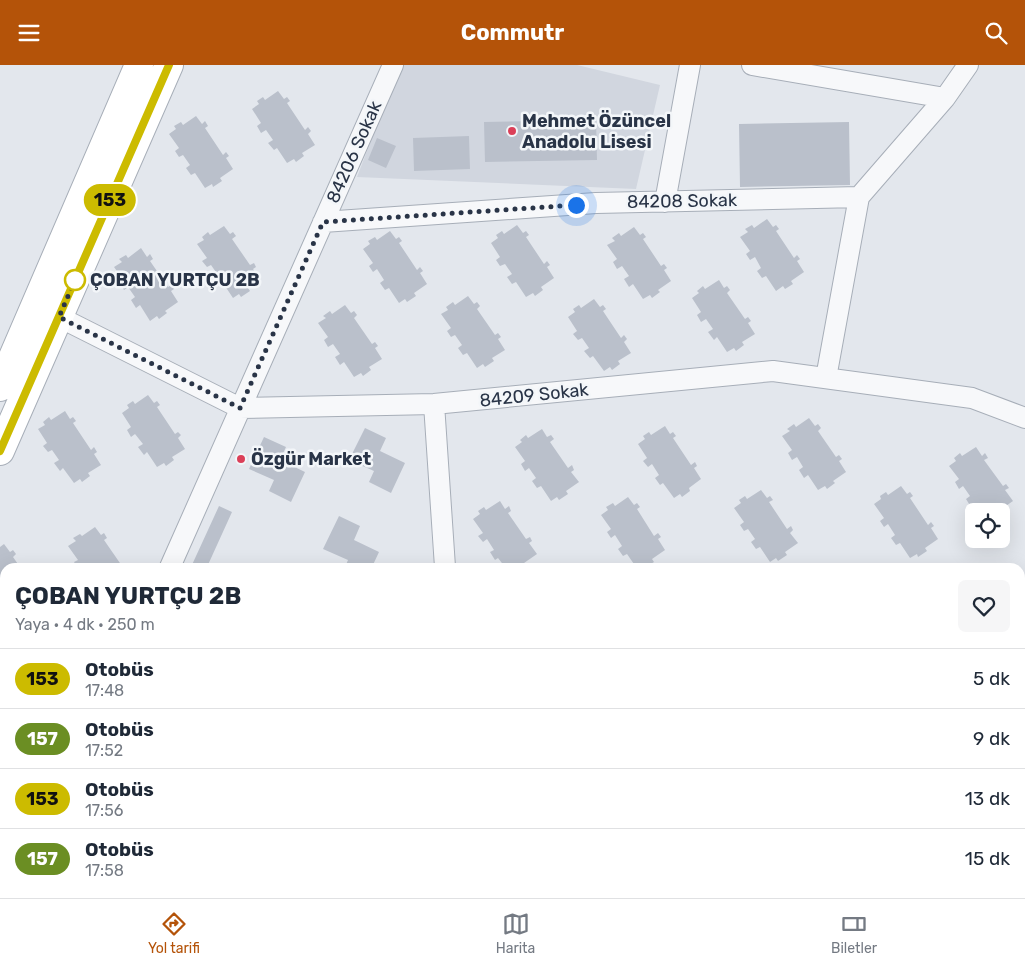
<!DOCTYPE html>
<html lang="tr">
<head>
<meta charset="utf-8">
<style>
  body { margin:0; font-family:Rubik,sans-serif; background:#f6f6f7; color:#1f2937; height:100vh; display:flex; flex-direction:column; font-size:19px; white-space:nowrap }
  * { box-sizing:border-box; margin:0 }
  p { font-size:16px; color:#747a83 }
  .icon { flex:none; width:28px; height:28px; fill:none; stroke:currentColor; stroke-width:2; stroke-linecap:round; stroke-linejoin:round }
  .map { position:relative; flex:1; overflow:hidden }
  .sheet { position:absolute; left:0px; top:498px; width:1025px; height:336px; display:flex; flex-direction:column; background:#fff; border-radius:15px 15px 0 0; box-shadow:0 5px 20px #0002 }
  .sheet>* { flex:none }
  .badge { padding:0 10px; border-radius:16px; font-size:18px; line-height:32px }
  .tools { position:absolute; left:965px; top:438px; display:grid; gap:10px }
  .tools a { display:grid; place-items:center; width:45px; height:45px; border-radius:8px; background:#fff; box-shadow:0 5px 20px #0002; font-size:25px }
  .you { position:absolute; width:25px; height:25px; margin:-12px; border:4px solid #fff; border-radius:50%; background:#1a73e8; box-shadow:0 0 0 8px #1a73e833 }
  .map>.badge { position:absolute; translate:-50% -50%; box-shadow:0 0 0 2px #fff }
  .round { display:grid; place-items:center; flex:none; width:52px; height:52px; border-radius:8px; background:#f6f6f7 }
  .headline { display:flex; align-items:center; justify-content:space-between; height:85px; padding:0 15px }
  h1 { font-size:24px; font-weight:700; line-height:38px }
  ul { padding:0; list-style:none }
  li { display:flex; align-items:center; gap:15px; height:60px; padding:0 15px; border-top:1px solid #e0e1e3 }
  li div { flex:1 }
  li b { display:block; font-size:19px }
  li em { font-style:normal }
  li .badge { min-width:55px; font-weight:700; text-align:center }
  header { display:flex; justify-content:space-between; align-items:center; height:65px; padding:0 15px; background:#b45309; color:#fff; font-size:22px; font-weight:700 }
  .tabs { display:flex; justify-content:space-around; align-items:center; height:70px; border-top:1px solid #e0e1e3; background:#fff; font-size:14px; color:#747a83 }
  .tabs a { display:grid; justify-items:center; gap:2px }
  .tabs .on { color:#b45309 }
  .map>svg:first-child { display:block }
</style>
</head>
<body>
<header><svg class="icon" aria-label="menu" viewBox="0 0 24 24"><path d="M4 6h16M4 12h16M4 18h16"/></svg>Commutr<svg class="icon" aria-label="search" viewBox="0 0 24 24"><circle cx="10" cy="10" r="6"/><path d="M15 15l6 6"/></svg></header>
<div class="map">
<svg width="1025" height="833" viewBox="0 0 1025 833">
  <rect width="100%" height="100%" fill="#e3e7ed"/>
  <path fill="#d1d6df" d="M400,0h177l83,20 -24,104 -279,-12z"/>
  <path fill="#bac0cb" d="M278,26l6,8 3,-2 3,4 -3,2 18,27 3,-3 3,4 -3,3 7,11 -13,8 2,3 -8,6 -2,-3 -7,4 -10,-15 -3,2 -6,-7 5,-3 -7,-10 -5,3 -4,-7 4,-3 -9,-14 7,-5 -2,-3 6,-4 2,3z
    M196,51l6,8 3,-3 3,5 -3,2 18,27 3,-3 3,4 -3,2 7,11 -13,9 2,3 -9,6 -1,-3 -7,4 -10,-15 -4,2 -5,-7 4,-3 -7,-10 -4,2 -4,-6 4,-3 -10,-14 7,-5 -2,-3 7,-4 2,3z
    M596,55l1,40 -112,2 -1,-40z
    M849,57l1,63 -110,2 -1,-63z
    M469,71l1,33 -56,2 -1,-33z
    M377,73l19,8 -10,22 -18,-8z
    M767,154l6,8 3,-2 3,4 -3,2 18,27 3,-3 3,4 -3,2 7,11 -13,9 2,3 -8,5 -2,-3 -7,5 -10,-15 -4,2 -5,-7 4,-3 -6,-11 -5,3 -4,-6 4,-3 -10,-14 8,-5 -3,-3 7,-4 2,3z
    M517,160l6,8 3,-2 3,4 -3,2 18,27 3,-3 3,4 -3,2 7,11 -13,9 2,3 -8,6 -2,-3 -7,4 -10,-15 -4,2 -5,-7 5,-3 -7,-10 -5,2 -4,-6 4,-3 -9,-14 7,-5 -2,-3 6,-4 2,3z
    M224,161l6,8 3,-2 3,4 -4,3 18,26 4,-2 2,4 -3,2 8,11 -13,8 2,3 -9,6 -2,-3 -6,4 -10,-15 -4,3 -5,-8 4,-3 -7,-10 -4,2 -5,-6 5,-3 -10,-14 7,-4 -2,-3 6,-5 2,3z
    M634,162l6,8 3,-2 3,4 -3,2 18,27 3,-2 3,4 -3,2 7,11 -13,9 2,2 -8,6 -2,-3 -7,4 -10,-15 -4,3 -5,-8 5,-3 -7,-10 -5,3 -4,-7 4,-3 -10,-14 8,-4 -3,-3 7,-5 2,3z
    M390,166l6,8 3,-2 3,4 -3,2 18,27 3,-3 3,4 -3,2 7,11 -13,9 2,3 -9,6 -2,-3 -6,4 -10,-15 -4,2 -5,-7 4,-3 -7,-11 -4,3 -4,-6 4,-3 -10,-14 7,-5 -2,-3 7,-4 2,3z
    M141,183l6,9 3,-3 3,5 -3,2 18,26 3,-2 3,4 -3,2 7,11 -13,9 2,2 -8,6 -2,-3 -7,5 -10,-16 -4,3 -5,-8 4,-3 -7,-10 -4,3 -4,-7 4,-2 -10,-14 8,-5 -3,-3 7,-4 2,3z
    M719,215l5,8 3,-2 3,4 -3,3 18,26 3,-2 3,4 -3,2 7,11 -13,8 2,3 -8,6 -2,-3 -7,4 -10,-15 -3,3 -6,-8 5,-3 -7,-10 -5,3 -4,-7 4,-3 -9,-14 7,-5 -2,-2 6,-5 2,3z
    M468,231l6,8 3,-2 3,4 -3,3 18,26 3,-2 3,4 -3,2 7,11 -13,8 2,3 -9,6 -2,-3 -6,4 -10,-15 -4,2 -5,-7 4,-3 -7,-10 -4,2 -4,-6 4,-3 -10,-14 7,-4 -2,-3 7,-5 2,3z
    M594,234l6,8 3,-2 3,4 -3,2 18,27 3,-3 3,4 -3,3 7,11 -13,8 2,3 -8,6 -2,-3 -6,4 -11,-15 -3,2 -6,-7 5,-3 -7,-10 -4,2 -5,-6 4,-3 -9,-14 7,-5 -2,-3 6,-4 2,3z
    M345,240l6,8 3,-2 3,4 -3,3 18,26 3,-2 3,4 -3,2 7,11 -13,8 2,3 -8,6 -2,-3 -7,4 -10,-15 -4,3 -5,-8 5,-3 -7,-10 -5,3 -4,-7 4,-3 -10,-14 8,-5 -3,-2 7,-5 2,3z
    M148,330l6,8 3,-2 3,4 -3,2 18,27 3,-2 3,3 -3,3 7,11 -13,8 2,3 -8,6 -2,-3 -7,4 -10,-15 -3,3 -6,-8 5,-3 -8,-10 -4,3 -4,-7 4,-3 -9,-14 7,-5 -2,-3 6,-4 2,3z
    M65,346l5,8 3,-2 3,4 -3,2 18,27 3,-3 3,5 -3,2 7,11 -13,8 2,3 -8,6 -2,-3 -6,4 -11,-15 -3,3 -6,-8 5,-3 -7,-10 -4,2 -5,-6 4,-3 -9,-14 7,-4 -2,-3 6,-5 2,3z
    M809,353l6,8 3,-2 3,4 -3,3 18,26 3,-2 3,4 -3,2 7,11 -13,9 2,2 -8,6 -2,-3 -7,4 -10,-15 -4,3 -5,-8 4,-3 -6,-10 -5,3 -4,-7 4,-3 -10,-14 8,-5 -3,-2 7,-5 2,3z
    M665,361l5,8 3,-2 3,4 -3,2 18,27 4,-3 2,4 -3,2 7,11 -12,9 1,3 -8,6 -2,-3 -6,4 -11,-15 -3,2 -5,-7 4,-3 -7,-11 -4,3 -5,-6 4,-3 -9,-14 7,-5 -2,-3 6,-4 2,3z
    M365,363l21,10 -6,13 25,12 -14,30 -22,-11 5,-11 -25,-11z
    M542,364l5,8 4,-2 3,4 -4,3 18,26 4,-3 2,5 -3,2 8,10 -13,9 2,3 -9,6 -2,-3 -6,4 -10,-15 -4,2 -5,-7 4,-3 -7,-10 -4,3 -4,-7 4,-3 -10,-14 7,-5 -2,-2 6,-5 2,3z
    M264,372l22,10 -6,13 25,12 -14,30 -22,-11 5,-11 -25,-11z
    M976,382l6,9 3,-3 3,5 -4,2 19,26 3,-2 3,4 -4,2 8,11 -13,9 1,1h-21l-5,-7 -4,3 -5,-8 4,-3 -7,-10 -4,3 -4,-7 4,-3 -10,-13 7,-5 -2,-3 6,-5 2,3z
    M901,421l6,8 3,-2 3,4 -3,2 18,27 3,-3 3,4 -3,2 7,11 -13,9 2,3 -9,6 -1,-3 -7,4 -10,-15 -4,2 -5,-7 4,-3 -7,-11 -4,3 -4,-6 4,-3 -10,-14 7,-5 -1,-3 6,-4 2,3z
    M761,425l6,8 3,-2 3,4 -4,2 18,27 4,-3 2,4 -3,3 8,10 -13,9 2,3 -9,6 -2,-3 -6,4 -10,-15 -4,2 -5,-7 4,-3 -7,-10 -4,2 -4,-6 4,-3 -10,-14 7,-5 -2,-3 6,-4 2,3z
    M628,432l6,8 3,-2 3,4 -3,2 17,27 4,-3 3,4 -3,2 7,11 -13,9 2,3 -8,5 -3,-2 -7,2 -9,-13 -4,2 -5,-7 4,-3 -7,-11 -4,3 -4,-6 4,-3 -10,-14 7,-5 -2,-3 7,-4 2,3z
    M500,436l5,8 4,-3 2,5 -3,2 18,26 4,-2 2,4 -3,2 8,11 -13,9 2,3 -3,1h-18l-7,-9 -3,2 -5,-8 4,-2 -7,-11 -4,3 -5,-6 5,-3 -10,-14 7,-5 -2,-3 6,-4 2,3z
    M219,441l13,6 -25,55h-16z
    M339,451l21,10 -6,14 25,12 -7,15h-27l3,-7 -25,-11z
    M95,462l6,8 3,-2 3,5 -3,2 18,26 3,-2 3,3h-44l-2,-1 -5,1 -3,-5 4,-2 -10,-14 8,-5 -3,-3 7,-4 2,2z
    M4,479l6,8 3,-2 3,4 -3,3 7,10h-15v37l-2,-3 -3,2v-56z
    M78,829h39l3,4h-47z
    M304,829h40l3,4h-40z
    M505,829h36l3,4h-40l-2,-3z
    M731,829h39l3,4h-39z
    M814,829h45l2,1 3,-1 3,3 -44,1 -2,-3 -4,3z"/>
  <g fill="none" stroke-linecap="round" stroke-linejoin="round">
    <g stroke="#a7aeb8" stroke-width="22">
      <path id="street" d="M752,0l193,33 23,-33
        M859,132l86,-99
        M665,137l25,-137
        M323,157l273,-19 263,-6
        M59,252l181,91 194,-4 339,-33 199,27 53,20
        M826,313l33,-181
        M434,339l11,163
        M170,502l223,-502
        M1020,535l5,1
        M0,726l5,2
        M189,829l5,4
        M30,833l2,-4
        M398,833l2,-4
        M609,833l2,-4
        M697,833l1,-4"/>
    </g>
    <g stroke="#a7aeb8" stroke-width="30">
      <path id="secondary" d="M0,322l139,-322
        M0,386l169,-386"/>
    </g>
    <g stroke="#a1abb9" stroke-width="30">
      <path id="primary" d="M1020,594l5,-14
        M1020,703l5,-14
        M935,833l2,-4
        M975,833l1,-4"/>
    </g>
    <use href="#street" stroke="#f7f8fa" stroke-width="20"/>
    <use href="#secondary" stroke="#fff" stroke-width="28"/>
    <use href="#primary" stroke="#fff" stroke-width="28"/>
  </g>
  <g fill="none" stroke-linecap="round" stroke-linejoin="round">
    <g stroke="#fff" stroke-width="11">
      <path id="line" d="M0,386l169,-386"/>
    </g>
    <use href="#line" stroke="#cb0" stroke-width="8"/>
    <path stroke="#293447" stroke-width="5" stroke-dasharray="0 9" d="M75,215l-16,37 181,91 83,-186 253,-17"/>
  </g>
  <g fill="#db3f58" stroke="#f3f6f9" stroke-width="2">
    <circle cx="512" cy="66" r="5"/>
    <circle cx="241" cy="394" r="5"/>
  </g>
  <circle fill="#fff" stroke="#cb0" stroke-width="2.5" cx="75" cy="215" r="10"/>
  <g text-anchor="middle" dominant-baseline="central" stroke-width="5" stroke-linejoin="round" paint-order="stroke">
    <g font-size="18" font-weight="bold" fill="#293447" stroke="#f3f6f9" text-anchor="start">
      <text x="522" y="56">Mehmet Özüncel<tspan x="522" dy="21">Anadolu Lisesi</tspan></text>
      <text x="251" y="394">Özgür Market</text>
    </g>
    <g font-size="18" fill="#293447" stroke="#f3f6f9">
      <text transform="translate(354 87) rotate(-66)">84206 Sokak</text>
      <text transform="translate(682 136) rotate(-1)">84208 Sokak</text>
      <text transform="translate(534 330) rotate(-6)">84209 Sokak</text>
    </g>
    <g font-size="18" font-weight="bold" fill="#293447" stroke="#f3f6f9" text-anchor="start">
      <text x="90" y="215">ÇOBAN YURTÇU 2B</text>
    </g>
  </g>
</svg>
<div class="tools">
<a><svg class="icon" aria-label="locate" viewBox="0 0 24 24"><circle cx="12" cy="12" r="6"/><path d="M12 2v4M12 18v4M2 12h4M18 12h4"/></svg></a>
</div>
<div class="you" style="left:576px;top:140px"></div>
<b class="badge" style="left:110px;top:135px;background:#cb0;color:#111">153</b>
<section class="sheet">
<div class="headline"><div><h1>ÇOBAN YURTÇU 2B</h1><p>Yaya · 4 dk · 250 m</p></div><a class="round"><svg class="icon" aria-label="heart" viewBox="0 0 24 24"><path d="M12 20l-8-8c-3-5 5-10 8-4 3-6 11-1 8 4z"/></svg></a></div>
<ul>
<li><span class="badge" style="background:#cb0;color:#111">153</span><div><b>Otobüs</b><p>17:48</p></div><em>5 dk</em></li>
<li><span class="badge" style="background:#6b8e23;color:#fff">157</span><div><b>Otobüs</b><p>17:52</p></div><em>9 dk</em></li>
<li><span class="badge" style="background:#cb0;color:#111">153</span><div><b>Otobüs</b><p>17:56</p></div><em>13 dk</em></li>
<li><span class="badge" style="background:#6b8e23;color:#fff">157</span><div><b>Otobüs</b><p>17:58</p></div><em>15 dk</em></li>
</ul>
</section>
</div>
<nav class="tabs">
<a class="on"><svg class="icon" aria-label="directions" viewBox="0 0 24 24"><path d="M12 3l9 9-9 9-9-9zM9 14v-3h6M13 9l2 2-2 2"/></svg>Yol tarifi</a>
<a><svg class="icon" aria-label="map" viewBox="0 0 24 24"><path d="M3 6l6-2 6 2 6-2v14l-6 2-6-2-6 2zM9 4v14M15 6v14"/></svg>Harita</a>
<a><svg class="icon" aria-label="tickets" viewBox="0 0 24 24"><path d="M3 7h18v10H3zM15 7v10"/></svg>Biletler</a>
</nav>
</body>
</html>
